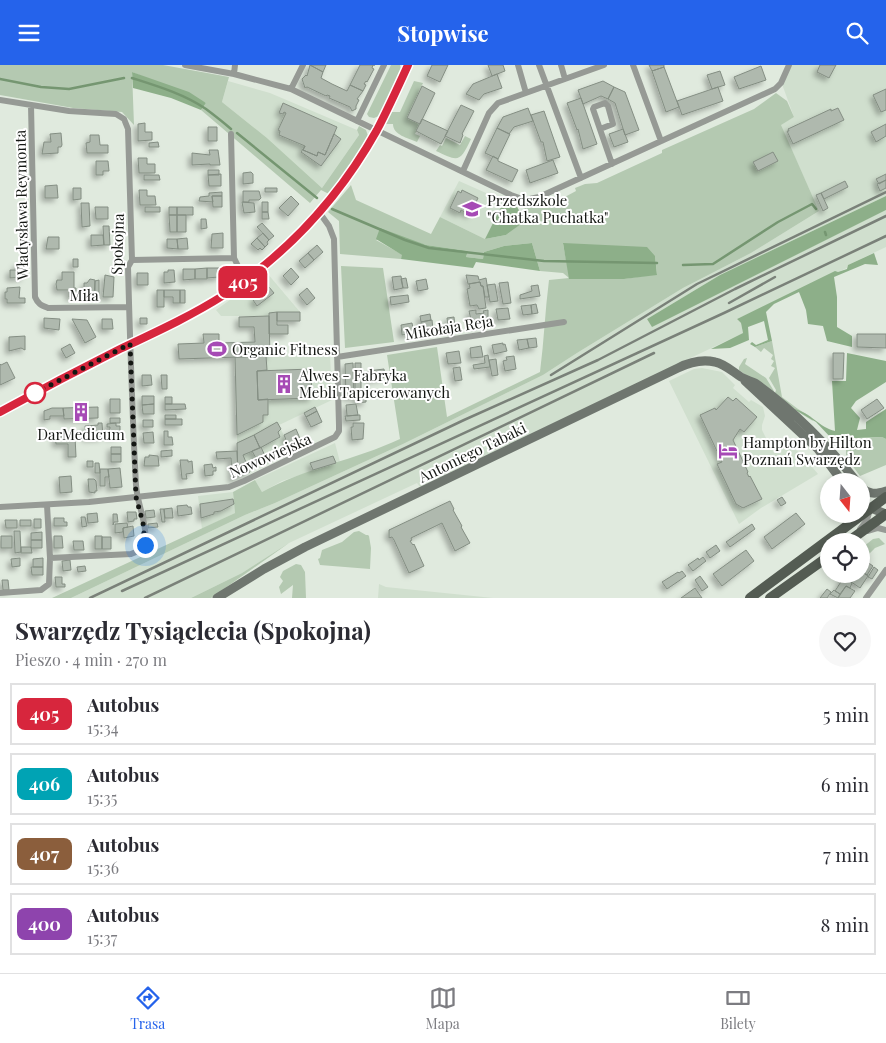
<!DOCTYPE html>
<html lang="pl">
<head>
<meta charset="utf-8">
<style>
  body { margin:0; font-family:"Playfair Display",serif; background:#f7f7f7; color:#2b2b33; height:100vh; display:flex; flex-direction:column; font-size:19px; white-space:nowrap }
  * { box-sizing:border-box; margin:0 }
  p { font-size:16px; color:#7c7c81 }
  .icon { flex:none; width:28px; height:28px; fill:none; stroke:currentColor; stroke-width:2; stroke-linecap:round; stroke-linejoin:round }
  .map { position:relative; height:533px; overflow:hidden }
  .drawer { display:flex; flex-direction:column; background:#fff; flex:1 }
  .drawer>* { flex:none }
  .badge { padding:0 10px; border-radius:8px; font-size:18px; line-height:32px }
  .needle { width:32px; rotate:163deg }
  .fabs { position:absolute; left:820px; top:408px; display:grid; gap:10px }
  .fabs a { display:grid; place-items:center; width:50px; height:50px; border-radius:50%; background:#fff; box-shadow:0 2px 8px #0003; font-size:25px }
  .you { position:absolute; width:25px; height:25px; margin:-12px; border:4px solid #fff; border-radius:50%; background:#1a73e8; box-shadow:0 0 0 8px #1a73e833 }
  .map>.badge { position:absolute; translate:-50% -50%; box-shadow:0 0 0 2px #fff }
  .round { display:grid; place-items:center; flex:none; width:52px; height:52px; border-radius:26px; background:#f7f7f7 }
  .headline { display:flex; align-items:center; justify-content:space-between; height:85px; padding:0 15px }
  h1 { font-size:24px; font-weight:700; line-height:38px }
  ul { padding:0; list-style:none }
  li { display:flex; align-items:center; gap:15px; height:62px; margin:0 10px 8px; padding:0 5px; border:2px solid #e1e1e2; border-radius:0px }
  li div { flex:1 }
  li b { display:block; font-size:19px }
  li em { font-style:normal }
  li .badge { min-width:55px; font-weight:700; text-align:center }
  header { display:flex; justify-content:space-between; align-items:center; height:65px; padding:0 15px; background:#2563eb; color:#fff; font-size:22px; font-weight:700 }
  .menu { display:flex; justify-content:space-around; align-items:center; height:70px; border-top:1px solid #e1e1e2; background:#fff; font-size:14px; color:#7c7c81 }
  .menu a { display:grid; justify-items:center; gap:2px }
  .menu .selected { color:#2563eb }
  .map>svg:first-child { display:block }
</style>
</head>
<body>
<header><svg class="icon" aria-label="menu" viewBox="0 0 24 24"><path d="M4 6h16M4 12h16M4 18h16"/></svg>Stopwise<svg class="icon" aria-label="search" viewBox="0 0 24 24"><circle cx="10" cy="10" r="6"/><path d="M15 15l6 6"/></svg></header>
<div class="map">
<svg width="886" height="533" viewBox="0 0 886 533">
  <defs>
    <filter id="shadow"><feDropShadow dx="-3.5" dy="3.5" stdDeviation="2.5" flood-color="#0004"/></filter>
  </defs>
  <rect width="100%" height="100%" fill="#e0eade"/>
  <path fill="#d0dfce" d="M792,0h94v131l-166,79 -73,44 5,7 234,-116v37l-38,18 -1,3 -110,51 4,4 2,10 -323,154 -3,-4 -128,60 -47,30 -51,25h-120l174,-83 30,-12 128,-59 140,-69 34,-22 106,-65 68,-35 68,-42 -39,-87 14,-7 -12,-33z
    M228,16l42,12 87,37 2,5 -37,53 -55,-50 -45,-36z
    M459,116l45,20 -19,38 -45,-22z
    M267,208l33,39 -31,1v3h-48l-5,-6z
    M330,289l2,46 -53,25 13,28 -54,24 -3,-120z
    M702,303l20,4 13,13 -2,3 16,14 2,-2 12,7 2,9 -3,9v5l5,10 23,5 11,9 17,20 -57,34 -22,16 -70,-143 25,-12z
    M335,378l5,19 -58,19 -20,11 -7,-12z
    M233,427l2,21 -33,16 -4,-33z
    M379,519l7,3 107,11h-115z"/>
  <path fill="#b4c9b1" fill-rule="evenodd" d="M0,0h163l66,12 -7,25 45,36 55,50 37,-53 -2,-5 2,-4 7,4 2,6 -13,21 -26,37 -8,-4 -11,13 -109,-93 5,-7 -74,-31 2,53 -12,-13 -49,-4 -73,-13z
    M391,0h9l1,5 -22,46 -5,2 -5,-1 -2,-3z
    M414,16l9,2 -16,34 13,7 -5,10 5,2 -3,6c-9,-4 -24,-7 -24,-18h-8l5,-12h10z
    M776,28l11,8 7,16 -13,8 38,86 -68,42 -68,35 -106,65 -34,22 -140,69 -128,59 -30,12 -174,83h-19l183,-85 -2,-21 22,-12 7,12c43,-24 93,-32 138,-53l-13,-84 50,-8 10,70 93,-45c4,-31 5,-61 9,-92l20,-2 -6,-5 -23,-2 -8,-28 -28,3 -20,6 -1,7 -17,-2 2,-6 -42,-6 -19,-5h-31l27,15 -2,4 -61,-5 -1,-33 -11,-9 23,-27 5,15 75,34 9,-17 45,22 21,-4 18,-14 -5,-10 28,-13 3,7 26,-14 -1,-3 10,-4 12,-1 65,-30v-3l92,-41zM563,179l92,12 2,18 -33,5h-54z
    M465,71l6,3c-11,23 -12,23 -35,12l4,-6 2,1 4,-8 14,7z
    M341,201l42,2 11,74 -49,6z
    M772,276l10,56 16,12 13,8 2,4 -18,-11 -20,-17 1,-3 -7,-12 6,-10 -4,-2 3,-5 -3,-2 2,-4 -9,-7 -3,4 -6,-5z
    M747,293l-2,6 21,14 8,13 -2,3 -33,-24v-3l5,-8z
    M882,372l4,2v26l-26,11 -14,-19v-18z
    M359,466l7,4h2l1,1 2,12 -1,21 -50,-4 -2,-6 2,-1 2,-8 20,-8 12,-10z
    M879,473l6,6 -10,4 -6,6 -6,-7 10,-8z
    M289,478l-78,55h-20l51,-25z
    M296,499l5,1 4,7 1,26h-14l1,-13 -12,9 -2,-7 4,-6 -3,-4 3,-6z"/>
  <path fill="#8daf89" d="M132,7l57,20 17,11 -5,7 -30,-12 -38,-10z
    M886,131v14l-234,117 -5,-8 73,-44z
    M504,136l12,4 9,16 -19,14 -21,4z
    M380,163l46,17 42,6 -2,6 17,2 1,-7 20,-6 28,-3 8,28 -64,-9 -3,6 -72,-9 1,-4 -26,-16z
    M563,178l84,4 8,9 2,19 -33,4h-55z
    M874,188l4,12 -13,-1 -31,13 3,20v30l15,9v11l-25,-6 -4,-15 -15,-2 -2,-14 -7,-18 -25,12 -8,8 6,29 -17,6 -5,-3 2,-2 4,3 12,-5 -4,-19 -16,6 1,13 -19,8 -19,1 32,-16 -2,-10 -4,-4 98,-48 3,1 9,-3 1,-4z
    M847,288l39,8v21l-30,19 -5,7 9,10 -3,12 9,-1v-7l20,-13v30l-4,-2 -50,2 -16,-17 -22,-13c16,3 26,19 41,22l-3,-50h14z"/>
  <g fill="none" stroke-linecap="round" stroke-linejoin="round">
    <path stroke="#759671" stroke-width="2.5" d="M132,13c25,8 52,16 74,31 8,6 17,13 25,20
      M0,14l41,8 28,2 55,-11
      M237,68l80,65
      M332,144l73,31 24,8 115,13 113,2
      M825,167l1,3
      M683,200l30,-1 65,-42 34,-18 4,5"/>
  </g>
  <path fill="#afb9ae" stroke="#848e83" filter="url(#shadow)" d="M310,0h16l-3,7z
    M310,0l13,7 -2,6 11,6 15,7 3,-6 13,6 -6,8 2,1 -3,6v3l-4,2 -2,-4 -21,-9 1,-2 -3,-1 -1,1 -19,-9 -2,1 -3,-9 4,-4 1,1z
    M360,0h15h-2l-1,3 2,1 -7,13 -1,-1 -2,3 2,1 -3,6 -13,-6z
    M432,0h16l-8,17 -13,-6z
    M488,0h15l2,6 -13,5z
    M649,0h15v2l-12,4z
    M820,0h16l-7,13 -12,-6z
    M761,1l5,14 -27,9 -5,-12z
    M664,2l15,40 -13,5 -14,-41z
    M720,6l5,14 -13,4 -5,-14z
    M497,9l5,14 -18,6 -5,6 -13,-6 7,-10z
    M603,16l11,6 -6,12 -7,-3 -18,8 -5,-14z
    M422,21l13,7 -15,31 -13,-6z
    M614,22l11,5 14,38 -14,5 -10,-32 -7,-4z
    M718,22l5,14 -41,14 -5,-14z
    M886,24v21l-5,2 -8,-17z
    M581,33l16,46 -14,5 -5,-20 -1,1 -10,-27z
    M283,38l54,24 -12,28 -7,-3 -1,4 -14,-6 2,-4 -26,-11 1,-4 -2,-1 8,-17 -2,-1 -1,2 -4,-1z
    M461,40l13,6 -12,23 1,1 -3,8 -15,-7z
    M528,43l5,13 -19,6 -5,7 -12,-6 6,-11z
    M838,43l6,12 -51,24 -6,-13h2l-1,-2 43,-20v2z
    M544,46l16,46 -13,4 -4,-19h-2l-10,-27z
    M422,54l26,12 -7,13 -25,-13z
    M145,58v9h7v8l-14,1v-17z
    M886,59v12l-10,6 -5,-10z
    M208,62h9v14h-9z
    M497,63l13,6 -12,25 -13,-6z
    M623,64l5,13 -14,5 -5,-13z
    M61,68l1,12 -1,2h-3v6l-16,1 2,-12h7l-1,-8z
    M334,69l7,5 -20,27 -20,-14 4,-6 -2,4 14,6 1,-4 7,3z
    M90,70h9l1,10h8v8h-21l-1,-10 4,-1z
    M158,77l1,5h-10v-4z
    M209,85h9l2,15h-10v-1l-18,1v-12l18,2z
    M773,87l5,9 -20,10 -5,-9z
    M493,91l5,3v2l20,9 -6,12 -26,-12z
    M138,93h9v6h8v9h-16z
    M553,95l5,13 -28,10 -4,-13z
    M96,96h12l1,10h-6v4h-7z
    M208,105h11v5h-11z
    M251,107l2,2v9l-10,1v-11z
    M221,109v12h-12l-1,-11z
    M886,109v6l-7,4 -3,-5z
    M144,110h15l1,5h-16z
    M886,115v8l-6,3 -3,-7z
    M845,116l3,6 -24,12 -3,-6z
    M57,120l1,13h-13v-12z
    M73,123h8v11l-8,1z
    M265,123h12v4h-12z
    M139,125h8v6h8l1,9h-16z
    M462,125l16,8 -8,17 -9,-5 -1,3 -10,-5 8,-17 3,2z
    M243,126h16l2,7 -2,2h-10v2h-6z
    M222,127v4h-10l1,6 -14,-1 1,-4 9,-1v-3z
    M821,128l7,15 -5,3 -7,-16z
    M212,131h10v11h-9z
    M291,131l8,8 -11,12 -9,-8z
    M242,137l12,1 1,9 -11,1z
    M262,137h6v10h-6z
    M81,138h8l1,23 -8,1z
    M95,142h13v12h-12z
    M145,142h15v5h-15z
    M169,142h8v8h-8z
    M177,142h16v8h-16z
    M262,147h6l1,7h-7z
    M169,150h8v17h-7z
    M177,150h9v17h-9z
    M201,154h5l1,9 -6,1z
    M262,158l12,13 -5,4 -12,-13z
    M103,161h6l1,19h-6z
    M223,168v15h-12l1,-14z
    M263,168l6,7 -2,2 1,2 -3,3 -8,-9z
    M91,170h12l1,10 -13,1z
    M48,172h11v12h-13z
    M187,173l1,11h-10l-1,-10z
    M257,173l8,9 -3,3 -2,-2 -2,2 -7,-6z
    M167,174h10l1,10 -11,-1z
    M317,180l6,7 -9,8 -6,-7z
    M308,188l6,7 -9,8 -6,-7z
    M73,194h5v8h-5z
    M24,198v14l-14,1v-8h6v-6z
    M207,203h16v6h-4v3l-12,1z
    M207,203v11h-12v-10z
    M291,203l8,9 -8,8 -8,-9z
    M183,204h12v10l-12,1z
    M168,205h6l1,12 -11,1v-11h4z
    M62,207h12v16h2v9h-7v-7h-12l-1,-6 1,-4h5z
    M137,208h11v12h-11z
    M105,210l9,2 -1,20h-10z
    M466,210l12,1 1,4 7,-2 3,19h-4l-2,-11h-2l-1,-4 -12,2z
    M401,211l2,12 -9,2 -2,-13z
    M406,213l2,10h-5l-2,-9z
    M90,214l5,1 -1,18 -4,-1 -1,-3h-5v-11h3z
    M426,214l2,10 -10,2 -2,-10z
    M99,215v16h-4v-15z
    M480,217l1,4h2l3,22 -7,1 -2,-4 -7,1 -3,-17 3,-1 -1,-4z
    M508,217l3,21 -8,1 -4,-21z
    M495,219l3,17 -8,1 -3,-17z
    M538,220l2,11 -20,3v-4l12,-4 -1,-5z
    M20,222l-1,11h6v5h-18v-4h-2v-7h2v-4z
    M269,222l5,6 -17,13 -4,-6z
    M307,223l8,10 -8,7 -8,-10z
    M157,225h7v17h-7z
    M164,225h16v13h-7v-6h-9z
    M180,225h5v13h-5z
    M408,230l1,7 -18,3 -1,-8z
    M536,239l2,9 -6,1 -1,-9z
    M531,240l1,9 -9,1 -2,-9z
    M508,243l2,11 -12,1 -2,-11z
    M476,245v4l8,-1 -1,-2 5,-1v13l-16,2 -3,-14z
    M277,247h23v9h-23z
    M277,247v13h11v9h-19v-21z
    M430,249l1,6 -10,2 -1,-6z
    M269,251l1,40 -91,3 -1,-15 26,-1 -1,-9h16v9l36,-1 -1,-15h-15v-10z
    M454,252l1,10 -7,1 -1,-10z
    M44,253l16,1 -1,11 -15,-2z
    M140,253h7v6h-7z
    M72,254l15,1 9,17 -11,6z
    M102,254h10l1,10h-11z
    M432,255l1,10 -11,2 -1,-10z
    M412,258l2,10 -12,2 -1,-10z
    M857,269h29v14l-29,-1z
    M25,271v14l-4,-2 -12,3v-14z
    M536,273l1,9 -8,1 -2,-9z
    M527,274l2,9 -10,2 -2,-10z
    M503,278v2l2,-1 2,7 -13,3 -2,-9z
    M70,279l5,9 -9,5 -5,-9z
    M481,281l2,11 -12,1 -1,-10z
    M459,286l2,12 -13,1 -2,-11z
    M833,288h11l-1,26h-10z
    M488,290l2,12 -16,2 -1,-4 12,-2 -1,-7z
    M266,291l1,14 -10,1 1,29 10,-1v16h-5v7l-26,13 -2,-78z
    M514,291l2,13 -11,2 -2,-10 4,-1 -1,-3z
    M496,294l2,16 -6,1 -3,-16z
    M7,297l8,16 -15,7v-21l1,1z
    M353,298l1,34h-8l-1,-33z
    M355,298h6v34h-6z
    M460,302l2,13 -7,1 -2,-13z
    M311,304l1,29 -54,2 -1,-29z
    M384,304l1,8 -16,3 -1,-9z
    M142,310h9l1,10 -10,1z
    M161,310h6v14h-5z
    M142,331h12v8l-12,1z
    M165,332h7v7h-7z
    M357,332h9v5l-9,1z
    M728,332l5,4 3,-3 21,19 -13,15 -4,-3 -7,11 15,32 -1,1 2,4 1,-1 12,23 -19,9 -7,-4 -19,-40 5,-2 -22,-47 15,-7 1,2z
    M110,334h10v14h-10z
    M877,334l7,9 -17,11 -6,-9z
    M154,339v10h-11l-1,-9z
    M165,339h20l1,5 -21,1z
    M356,339l2,11 -11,1 -1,-11z
    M98,342v11l-34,1 -1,-11z
    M315,342l2,4 -11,6 -2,-4z
    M52,343h11l1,8h-14v3l-6,1v-9z
    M317,346l5,11 -11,5 -5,-10z
    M165,350h11v4h-11z
    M360,350v5l-14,1 -1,-5z
    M110,353h10v5h-10z
    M165,354h17v6h-17z
    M143,355h10v7h-10z
    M277,357l4,7 -3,3 2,5 -20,11 -6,-13z
    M98,358h4l1,14 -17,1 -1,-12 13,-1z
    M116,358v3h4v9l-11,2 1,-10h-3v-3z
    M353,358h11l-1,16 -11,1 -1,-13h2z
    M296,364l5,12 -12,6 -5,-12z
    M164,366h4v6h4l1,8h-9z
    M153,367l1,11h-10l-1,-10z
    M254,370l6,13 -17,7 7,17 -12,5 -1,-34z
    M75,371l1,21h-8v-13h-12l-1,-7z
    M111,382h10v7h-10z
    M261,382l4,9 -8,4 -5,-9z
    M172,385v6l-11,1v-6z
    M237,386l1,26 -6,3 -1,-22 -14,1 -1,-7z
    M111,389h10v8h-10z
    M149,390l9,1 1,10h-15l1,-9h4z
    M333,391l3,7 -23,7 -3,-7z
    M180,395h8v2l4,-1 1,12 -7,1 1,5h-5z
    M87,396h6v6h-6z
    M95,398h4l1,10h-5z
    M212,399l1,4 3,-1v4h-3v4l-8,1 -1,-11z
    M120,403l2,19 -12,1 -2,-19z
    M100,404h8l1,8h-4v9h-5z
    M71,411l1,16 -12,1 -1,-16z
    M88,414h6l2,2 1,10h-2v2l-6,-1z
    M782,432l4,6 -5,3 -4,-6z
    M233,434l1,5 -13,7 -7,1v2l-13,4 -1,-14z
    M450,436l4,8 -1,1 9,16 -1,1 9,16 -15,8 -13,-28 -31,15 1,2 -2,1 3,4 1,-1 10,22 -15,7 -15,-33 -2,-3 -3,1v-8z
    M187,440l1,2h3l1,7 -14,2 -1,-10z
    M172,443l1,10h-8l-1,-9z
    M160,444h4l1,13h-3z
    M154,445l1,7 -9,1 -1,-7z
    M127,447h9l1,7h-3v2l-6,1z
    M97,448l1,9 -10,1 -1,-9z
    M796,448l9,11 -33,25 -8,-12z
    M113,449h4l1,8h-4l-1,3z
    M81,452h4l2,9 -5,1z
    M54,453h10v4h3v4h-13z
    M34,454h7v9h-7z
    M5,455h12v8h-11z
    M20,455h11v6h-11z
    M127,458l1,4 -5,1v4l-8,1v-9z
    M157,458l1,4 -10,1v-4z
    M752,459l3,5 -25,18 -4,-5z
    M133,461l1,10 -10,2 -1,-10z
    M14,466h6l1,21 -6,1z
    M42,467v8h-11v-7z
    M1,471h11v12h-11z
    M54,471h8l1,12h-9z
    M95,471h7v13h-7z
    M102,472h9v12h-9z
    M31,475h11v8h-11z
    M73,476h10l1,9h-10z
    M716,480l4,6 -10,7 -4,-6z
    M21,482h10l1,6h-11z
    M746,485l8,11 -32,25 -9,-12z
    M703,492l3,4 -13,10 -5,-6 10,-7 1,2z
    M20,493v8l-8,1 -1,-8z
    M43,493v9h-10v-8z
    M863,494l10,7 -6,9 -6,-4v-9z
    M70,495l1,10 -8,1 -1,-10z
    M85,501l1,5 -8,1 -1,-5z
    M31,502h12v8h-11z
    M874,502l4,3 -6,9 -4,-2z
    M682,506l4,5 -19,13 -5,-7 16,-10 1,1z
    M861,506l7,5 -8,12 -16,-11 3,-3h14z
    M700,511l8,11 -6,4 -7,-11z
    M55,512h7v7h3v3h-9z
    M844,512l8,6 -2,5 -4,-2 -6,8 -5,-3z
    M2,515h6l1,10h-6z
    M846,521l9,5 -5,7h-12z
    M695,523l7,10h-21z
    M827,524l4,3 -4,6h-7z
    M834,525l6,4 -2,4 -8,-4z"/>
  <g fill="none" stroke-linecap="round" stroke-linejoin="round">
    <path stroke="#969a95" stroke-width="6" d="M185,0l49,9 57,15 220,106 14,5 14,-3 236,-108 6,-6 8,-18
      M518,0l8,28
      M539,0l42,113
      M561,0l4,14
      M633,0l28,76
      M234,9l1,-9
      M291,24l12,-24
      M0,35l69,11 47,3 8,5 4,10 4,131 -4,7c2,73 4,145 8,218 1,19 12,40 9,59l-4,6 -10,4 -81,4
      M31,40l4,192c3,7 6,8 13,11l81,-1
      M357,56l27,-56
      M600,64l13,-5 -5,-18 -3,-3 -11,4 -1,2 19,55
      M231,69l3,124 11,22
      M463,106l26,-58 9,-10 106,-38
      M132,195l102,-2
      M337,292l227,-35
      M0,442l89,-5 140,-15 15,-6 91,-44 4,-6v-6l-5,-186 -5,-13 -10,-14
      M860,464l7,-9 3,-11
      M868,466l10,-3 8,2
      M0,528l41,-3 8,-6 1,-26 -3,-53
      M866,533l20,-28"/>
    <path stroke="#6f766f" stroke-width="9" d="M745,316l73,68 24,32
      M0,347c39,-21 77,-42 117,-61 36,-18 74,-34 107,-56 64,-42 115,-99 153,-165 11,-21 21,-43 31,-65
      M861,422c8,8 15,7 25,4
      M861,439l25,10
      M217,533l47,-29 41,-22 373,-179c12,-6 24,-9 37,-6 10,2 18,10 26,15 5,3 10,4 14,6 37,26 74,63 101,98"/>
    <path stroke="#545c53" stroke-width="10" d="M849,476l37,-27
      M750,533l136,-101
      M770,533l59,-42"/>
    <path stroke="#7a8179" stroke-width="2.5" d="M729,238l46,-26
      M551,310l146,-91 189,-92
      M122,526l602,-278 162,-77
      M90,533l374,-178 134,-60 137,-71 151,-73
      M145,533l509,-245"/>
  </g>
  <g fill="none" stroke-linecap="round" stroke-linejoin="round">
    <g stroke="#fff" stroke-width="11">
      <path id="line" d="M0,347c40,-22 80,-43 120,-63 36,-17 71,-33 104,-54 64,-42 116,-99 153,-165 11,-21 21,-43 31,-65"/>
    </g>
    <use href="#line" stroke="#d7263d" stroke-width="8"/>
    <path stroke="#141713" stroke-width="5" stroke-dasharray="0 9" d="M35,328l95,-49 6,153 7,26 2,22"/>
  </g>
  <defs>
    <g id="school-bare" transform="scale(1.5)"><path d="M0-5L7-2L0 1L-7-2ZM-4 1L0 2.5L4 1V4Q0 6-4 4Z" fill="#a64ab5" stroke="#fff" stroke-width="2.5" paint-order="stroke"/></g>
    <g id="stadium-bare" transform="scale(1.5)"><path d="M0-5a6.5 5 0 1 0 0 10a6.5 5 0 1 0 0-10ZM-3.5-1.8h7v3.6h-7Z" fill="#a64ab5" stroke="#fff" stroke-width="2.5" paint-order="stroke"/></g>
    <g id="building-bare" transform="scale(1.5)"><path d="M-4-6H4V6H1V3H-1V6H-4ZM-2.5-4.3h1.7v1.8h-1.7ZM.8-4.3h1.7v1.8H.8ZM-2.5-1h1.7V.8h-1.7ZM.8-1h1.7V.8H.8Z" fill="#a64ab5" stroke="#fff" stroke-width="2.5" paint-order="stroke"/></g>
    <g id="hotel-bare" transform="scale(1.5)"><path d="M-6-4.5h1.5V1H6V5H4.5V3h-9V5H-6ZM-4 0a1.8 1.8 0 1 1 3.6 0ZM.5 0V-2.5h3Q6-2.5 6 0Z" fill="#a64ab5" stroke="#fff" stroke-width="2.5" paint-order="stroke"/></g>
  </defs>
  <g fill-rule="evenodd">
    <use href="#school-bare" x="472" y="144"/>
    <use href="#stadium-bare" x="217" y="284"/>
    <use href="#building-bare" x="284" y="319"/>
    <use href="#building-bare" x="81" y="347"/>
    <use href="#hotel-bare" x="728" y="386"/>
  </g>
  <circle fill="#fff" stroke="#d7263d" stroke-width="2.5" cx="35" cy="328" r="10"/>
  <g text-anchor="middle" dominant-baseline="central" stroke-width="4" stroke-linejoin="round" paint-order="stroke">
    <g font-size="15" fill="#141713" stroke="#fff" text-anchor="start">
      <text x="487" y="135">Przedszkole<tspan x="487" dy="17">"Chatka Puchatka"</tspan></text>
      <text x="232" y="284">Organic Fitness</text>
      <text x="299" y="310">Alwes - Fabryka<tspan x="299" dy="17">Mebli Tapicerowanych</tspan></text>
      <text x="81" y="369" text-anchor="middle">DarMedicum</text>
      <text x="743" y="377">Hampton by Hilton<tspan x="743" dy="17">Poznań Swarzędz</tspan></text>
    </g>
    <g font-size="15" fill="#141713" stroke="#fff">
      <text transform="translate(21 140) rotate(-91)">Władysława Reymonta</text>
      <text transform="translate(117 179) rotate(-88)">Spokojna</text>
      <text x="84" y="230">Miła</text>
      <text transform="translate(449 262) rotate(-9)">Mikołaja Reja</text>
      <text transform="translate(472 387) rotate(-26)">Antoniego Tabaki</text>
      <text transform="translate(270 390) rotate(-24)">Nowowiejska</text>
    </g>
  </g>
</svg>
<div class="fabs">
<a><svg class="needle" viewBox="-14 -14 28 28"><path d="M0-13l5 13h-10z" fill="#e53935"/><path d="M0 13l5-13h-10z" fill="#7c7c81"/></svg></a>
<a><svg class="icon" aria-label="locate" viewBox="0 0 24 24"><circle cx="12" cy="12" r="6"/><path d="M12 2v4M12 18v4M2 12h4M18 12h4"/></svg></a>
</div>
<div class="you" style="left:145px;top:480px"></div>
<b class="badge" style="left:243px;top:217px;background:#d7263d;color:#fff">405</b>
</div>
<section class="drawer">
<div class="headline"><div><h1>Swarzędz Tysiąclecia (Spokojna)</h1><p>Pieszo · 4 min · 270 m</p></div><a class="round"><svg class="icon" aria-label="heart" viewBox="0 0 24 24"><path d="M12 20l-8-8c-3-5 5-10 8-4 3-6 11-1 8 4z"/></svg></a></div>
<ul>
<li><span class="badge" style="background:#d7263d;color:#fff">405</span><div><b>Autobus</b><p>15:34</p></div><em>5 min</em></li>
<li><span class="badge" style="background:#00a3b4;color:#fff">406</span><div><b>Autobus</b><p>15:35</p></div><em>6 min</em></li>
<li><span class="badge" style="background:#8b5e3c;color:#fff">407</span><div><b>Autobus</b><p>15:36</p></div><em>7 min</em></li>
<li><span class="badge" style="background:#8e44ad;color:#fff">400</span><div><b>Autobus</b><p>15:37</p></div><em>8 min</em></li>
</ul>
</section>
<nav class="menu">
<a class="selected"><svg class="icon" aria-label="directions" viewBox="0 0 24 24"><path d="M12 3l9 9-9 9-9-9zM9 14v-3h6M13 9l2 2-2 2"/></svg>Trasa</a>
<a><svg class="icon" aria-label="map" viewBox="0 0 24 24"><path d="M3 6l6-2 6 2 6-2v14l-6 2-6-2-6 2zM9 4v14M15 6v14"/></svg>Mapa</a>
<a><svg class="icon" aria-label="tickets" viewBox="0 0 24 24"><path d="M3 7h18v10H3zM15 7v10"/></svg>Bilety</a>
</nav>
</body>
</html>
